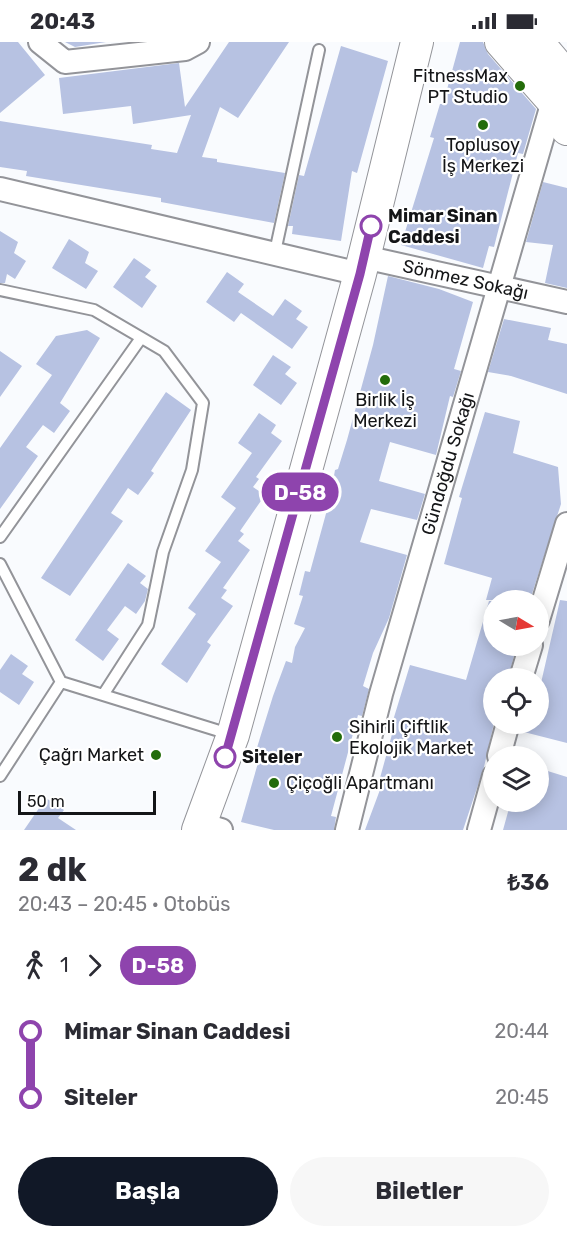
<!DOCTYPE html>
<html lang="tr">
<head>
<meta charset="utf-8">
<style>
  body { margin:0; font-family:Rubik,sans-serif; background:#f7f7f7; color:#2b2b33; height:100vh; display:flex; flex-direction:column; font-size:22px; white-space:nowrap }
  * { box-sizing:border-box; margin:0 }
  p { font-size:20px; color:#7c7c81 }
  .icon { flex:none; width:33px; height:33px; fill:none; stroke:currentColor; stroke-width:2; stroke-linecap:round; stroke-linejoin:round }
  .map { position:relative; height:788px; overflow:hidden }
  .sheet { display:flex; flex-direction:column; background:#fff; flex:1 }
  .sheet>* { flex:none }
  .badge { padding:0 12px; border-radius:20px; font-size:21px; line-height:39px }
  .needle { width:39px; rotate:100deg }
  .controls { position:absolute; left:483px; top:548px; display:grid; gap:12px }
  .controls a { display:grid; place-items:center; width:66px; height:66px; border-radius:50%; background:#fff; box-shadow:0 3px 15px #0003; font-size:30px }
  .scale { position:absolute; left:18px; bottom:15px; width:138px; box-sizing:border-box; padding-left:6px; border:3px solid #141517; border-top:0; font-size:16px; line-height:21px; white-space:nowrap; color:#141517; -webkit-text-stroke:4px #fff; paint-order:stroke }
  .map>.badge { position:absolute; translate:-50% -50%; box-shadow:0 0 0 3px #fff }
  .legs { display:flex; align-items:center; gap:9px; height:66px; padding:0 18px; font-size:20px }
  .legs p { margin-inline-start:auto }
  .head { display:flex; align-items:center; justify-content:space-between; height:102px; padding:0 18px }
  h1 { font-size:33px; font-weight:700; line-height:45px }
  .primary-button { display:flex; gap:12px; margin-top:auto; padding:12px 18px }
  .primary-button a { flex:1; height:69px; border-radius:36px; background:#111827; color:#fff; font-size:24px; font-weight:700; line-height:69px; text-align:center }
  .primary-button a+a { background:#f7f7f7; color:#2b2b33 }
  ul { padding:0 18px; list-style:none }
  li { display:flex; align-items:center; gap:21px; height:66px; font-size:22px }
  li i { display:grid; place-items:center; width:9px; height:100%; margin:0 8px; background:currentColor }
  li i::after { content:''; width:15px; height:15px; margin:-8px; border:4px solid; border-radius:50%; background:#fff }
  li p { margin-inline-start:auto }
  li:first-child i { background:linear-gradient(#0000 50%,currentColor 0) }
  li:last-child i { background:linear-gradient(currentColor 50%,#0000 0) }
  .status { display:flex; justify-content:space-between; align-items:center; height:42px; padding:0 30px; background:#fff; direction:ltr }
  .status svg { height:16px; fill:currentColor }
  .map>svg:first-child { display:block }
</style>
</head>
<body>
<div class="status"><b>20:43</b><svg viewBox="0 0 49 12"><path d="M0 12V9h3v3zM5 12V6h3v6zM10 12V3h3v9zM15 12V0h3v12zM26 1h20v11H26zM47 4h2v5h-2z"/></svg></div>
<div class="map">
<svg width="567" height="788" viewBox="0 0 567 788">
  <rect width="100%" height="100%" fill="#f9fbfe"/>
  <path fill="#b7c2e2" d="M0,0h18l27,33 -45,38z
    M65,0h41l-31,5z
    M229,0h60l-51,76 -18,-11 -18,50 15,2v3l68,11 -11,50 -113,-21v-4l-135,-22 1,-5 -27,-4v-46l152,24 -1,4 26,4 14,-38 -58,9 -2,-18 -68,8 -4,-36 120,-15 6,44z
    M460,0h23l5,12 48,55 -13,45 -5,-1 -24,94 -5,-1 -6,22 -82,-23 33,-107 -4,-1 10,-33h3z
    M341,4l47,15 -31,112 -5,-2 -11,70 -49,-7 1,-8h-5l11,-51 5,1z
    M543,140l24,6v100l-22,-5 8,-38 -27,-3z
    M0,189l18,11 -4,11 12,8 -11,18 -8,-5 -2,9h-5z
    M69,197l20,13 -4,11 13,8 -12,18 -34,-21z
    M134,216l17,12 -6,7 12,9 -15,22 -29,-21z
    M227,230l17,12 -6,8 35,24 12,-17 17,12 -6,8 12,8 -16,22 -51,-36 -7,9 -28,-20z
    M388,234l51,13 34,13 -19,67 7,2 -8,26 -3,-1 -14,59 -46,-13 -11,39 46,13 -8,26 -46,-11 -11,33 47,13 -18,63 -16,35 -10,33 6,3 -7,27 -4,-1 -27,101 5,1 -2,13h-60l-33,-8 19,-66 -5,-2 18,-58 13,-35 6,2 3,-16 10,-19 -11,-4 9,-28 -4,-1 6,-24 5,1 20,-73 5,-29 3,-1 9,-29 26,-95z
    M504,277l47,9 -3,12 19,4v50l-56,-18 -23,-4z
    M87,288l13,8 -40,65 10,8 -16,22 -11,-8 -17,22 12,9 -38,53v-61l52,-73 -16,-11 20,-28z
    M0,309l22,15 -22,31z
    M273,313l18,12 -6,7 12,9 -16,22 -28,-20z
    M166,350l25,18 -40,61 3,2 -16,22 -10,-7 -17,25 12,8 -53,75 -29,-18z
    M485,370l35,9 -7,32 45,14 3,37 -31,96h-44l6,-22 -48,-14 18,-66 -3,-1z
    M259,371l17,12 -5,8 11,8 -26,36 3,2 -6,8 12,8 -25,36 4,3 -6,7 12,9 -27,38 4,2 -6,8 12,8 -26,36 4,3 -24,38 -26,-19 35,-50 -8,-6 33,-46 -16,-11 31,-43 -15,-11 31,-44 -14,-10z
    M128,521l18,13 -6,7 8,6 -3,12 -9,13 -11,-8 -18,24 12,9 -16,22 -28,-21z
    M560,558l7,1v142l-47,-12 1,-8h17v-27z
    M489,559h5v44h23l-9,33h-14v45l-10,44 -21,63h-98l19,-51 -4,-1 14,-51h-3l19,-62 56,15z
    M11,612l17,12 -6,8 12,8 -15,23 -19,-13v-22z
    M538,726l29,9v53h-64l8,-29h27z
    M46,756l18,12 -6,8 18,12h-52z"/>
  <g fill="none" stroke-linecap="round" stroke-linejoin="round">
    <g stroke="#939499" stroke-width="14">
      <path id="lane" d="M275,210l44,-202
        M0,248l94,20 70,41 39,52 -11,67 -29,82 -15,73 -45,70
        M0,495l141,-199
        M0,522l61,118 168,52
        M0,734l61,-94"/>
    </g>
    <g stroke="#939499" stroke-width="26">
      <g id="street">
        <path d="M40,0l25,20 120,-13 13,-7"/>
        <path d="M0,147l360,85"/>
        <path id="s1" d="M364,215l203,45"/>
        <path d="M538,578l29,-96"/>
        <path d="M521,636l10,-33"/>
        <path d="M499,714l9,-33"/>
        <path d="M201,782l20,6"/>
        <path id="s2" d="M347,788l34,-136 172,-593"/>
        <path d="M479,788l15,-54"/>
      </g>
    </g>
    <g stroke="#939499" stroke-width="34">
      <path id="secondary" d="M501,0l52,59 14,28
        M537,0l30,35
        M198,788l35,-95 127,-461 57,-232"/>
    </g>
    <use href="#lane" stroke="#fff" stroke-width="10"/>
    <use href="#street" stroke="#fff" stroke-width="22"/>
    <use href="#secondary" stroke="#fff" stroke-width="32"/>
  </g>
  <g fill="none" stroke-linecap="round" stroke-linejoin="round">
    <g stroke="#fff" stroke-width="14">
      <path id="line-1" d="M225,715l135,-483 11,-48"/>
    </g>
    <use href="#line-1" stroke="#8e44ad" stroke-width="9"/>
  </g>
  <g fill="#236c0a" stroke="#fff" stroke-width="2">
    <circle cx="520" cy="44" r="6"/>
    <circle cx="483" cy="83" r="6"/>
    <circle cx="385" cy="338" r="6"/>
    <circle cx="337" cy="695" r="6"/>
    <circle cx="156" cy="713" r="6"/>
    <circle cx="274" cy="741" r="6"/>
  </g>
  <g fill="#fff" stroke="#8e44ad" stroke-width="3">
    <circle cx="371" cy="184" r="10"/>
    <circle cx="225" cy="715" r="10"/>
  </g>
  <g text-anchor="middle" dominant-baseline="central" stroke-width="4.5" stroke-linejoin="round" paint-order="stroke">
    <g font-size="18" fill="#141517" stroke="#fff" text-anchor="end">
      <text x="508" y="34">FitnessMax<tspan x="508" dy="21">PT Studio</tspan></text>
      <text x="483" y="103" text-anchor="middle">Toplusoy<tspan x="483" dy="21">İş Merkezi</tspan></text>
      <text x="385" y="358" text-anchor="middle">Birlik İş<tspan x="385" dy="21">Merkezi</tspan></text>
      <text x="349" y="685" text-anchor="start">Sihirli Çiftlik<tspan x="349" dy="21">Ekolojik Market</tspan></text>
      <text x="144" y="713">Çağrı Market</text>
      <text x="286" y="741" text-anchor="start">Çiçoğli Apartmanı</text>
    </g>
    <g font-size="18" font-weight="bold" fill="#141517" stroke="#fff" text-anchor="start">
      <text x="388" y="174">Mimar Sinan<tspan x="388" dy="21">Caddesi</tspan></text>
      <text x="242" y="715">Siteler</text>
    </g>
    <g font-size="18" fill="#141517" stroke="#fff">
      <text stroke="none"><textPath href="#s1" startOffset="104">Sönmez Sokağı</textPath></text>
      <text stroke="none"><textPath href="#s2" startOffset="380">Gündoğdu Sokağı</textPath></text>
    </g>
  </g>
</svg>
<div class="controls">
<a><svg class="needle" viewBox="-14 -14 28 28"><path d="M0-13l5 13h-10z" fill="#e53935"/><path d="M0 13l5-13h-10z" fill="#7c7c81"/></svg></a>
<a><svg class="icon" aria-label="locate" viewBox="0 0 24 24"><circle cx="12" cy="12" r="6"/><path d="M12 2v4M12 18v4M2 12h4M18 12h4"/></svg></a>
<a><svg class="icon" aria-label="layers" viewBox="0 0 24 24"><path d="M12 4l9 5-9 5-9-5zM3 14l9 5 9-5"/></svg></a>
</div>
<div class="scale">50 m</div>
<b class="badge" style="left:300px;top:450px;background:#8e44ad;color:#fff">D-58</b>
</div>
<section class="sheet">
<div class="head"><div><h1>2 dk</h1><p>20:43 – 20:45 · Otobüs</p></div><b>₺36</b></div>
<div class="legs"><svg class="icon" aria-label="walk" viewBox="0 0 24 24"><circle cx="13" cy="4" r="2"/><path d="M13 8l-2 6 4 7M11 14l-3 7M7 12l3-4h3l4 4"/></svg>1<svg class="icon" aria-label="forward" viewBox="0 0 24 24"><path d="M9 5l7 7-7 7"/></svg><b class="badge" style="background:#8e44ad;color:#fff">D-58</b></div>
<ul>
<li><i style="color:#8e44ad"></i><b>Mimar Sinan Caddesi</b><p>20:44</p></li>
<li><i style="color:#8e44ad"></i><b>Siteler</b><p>20:45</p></li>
</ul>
<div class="primary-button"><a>Başla</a><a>Biletler</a></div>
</section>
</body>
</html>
